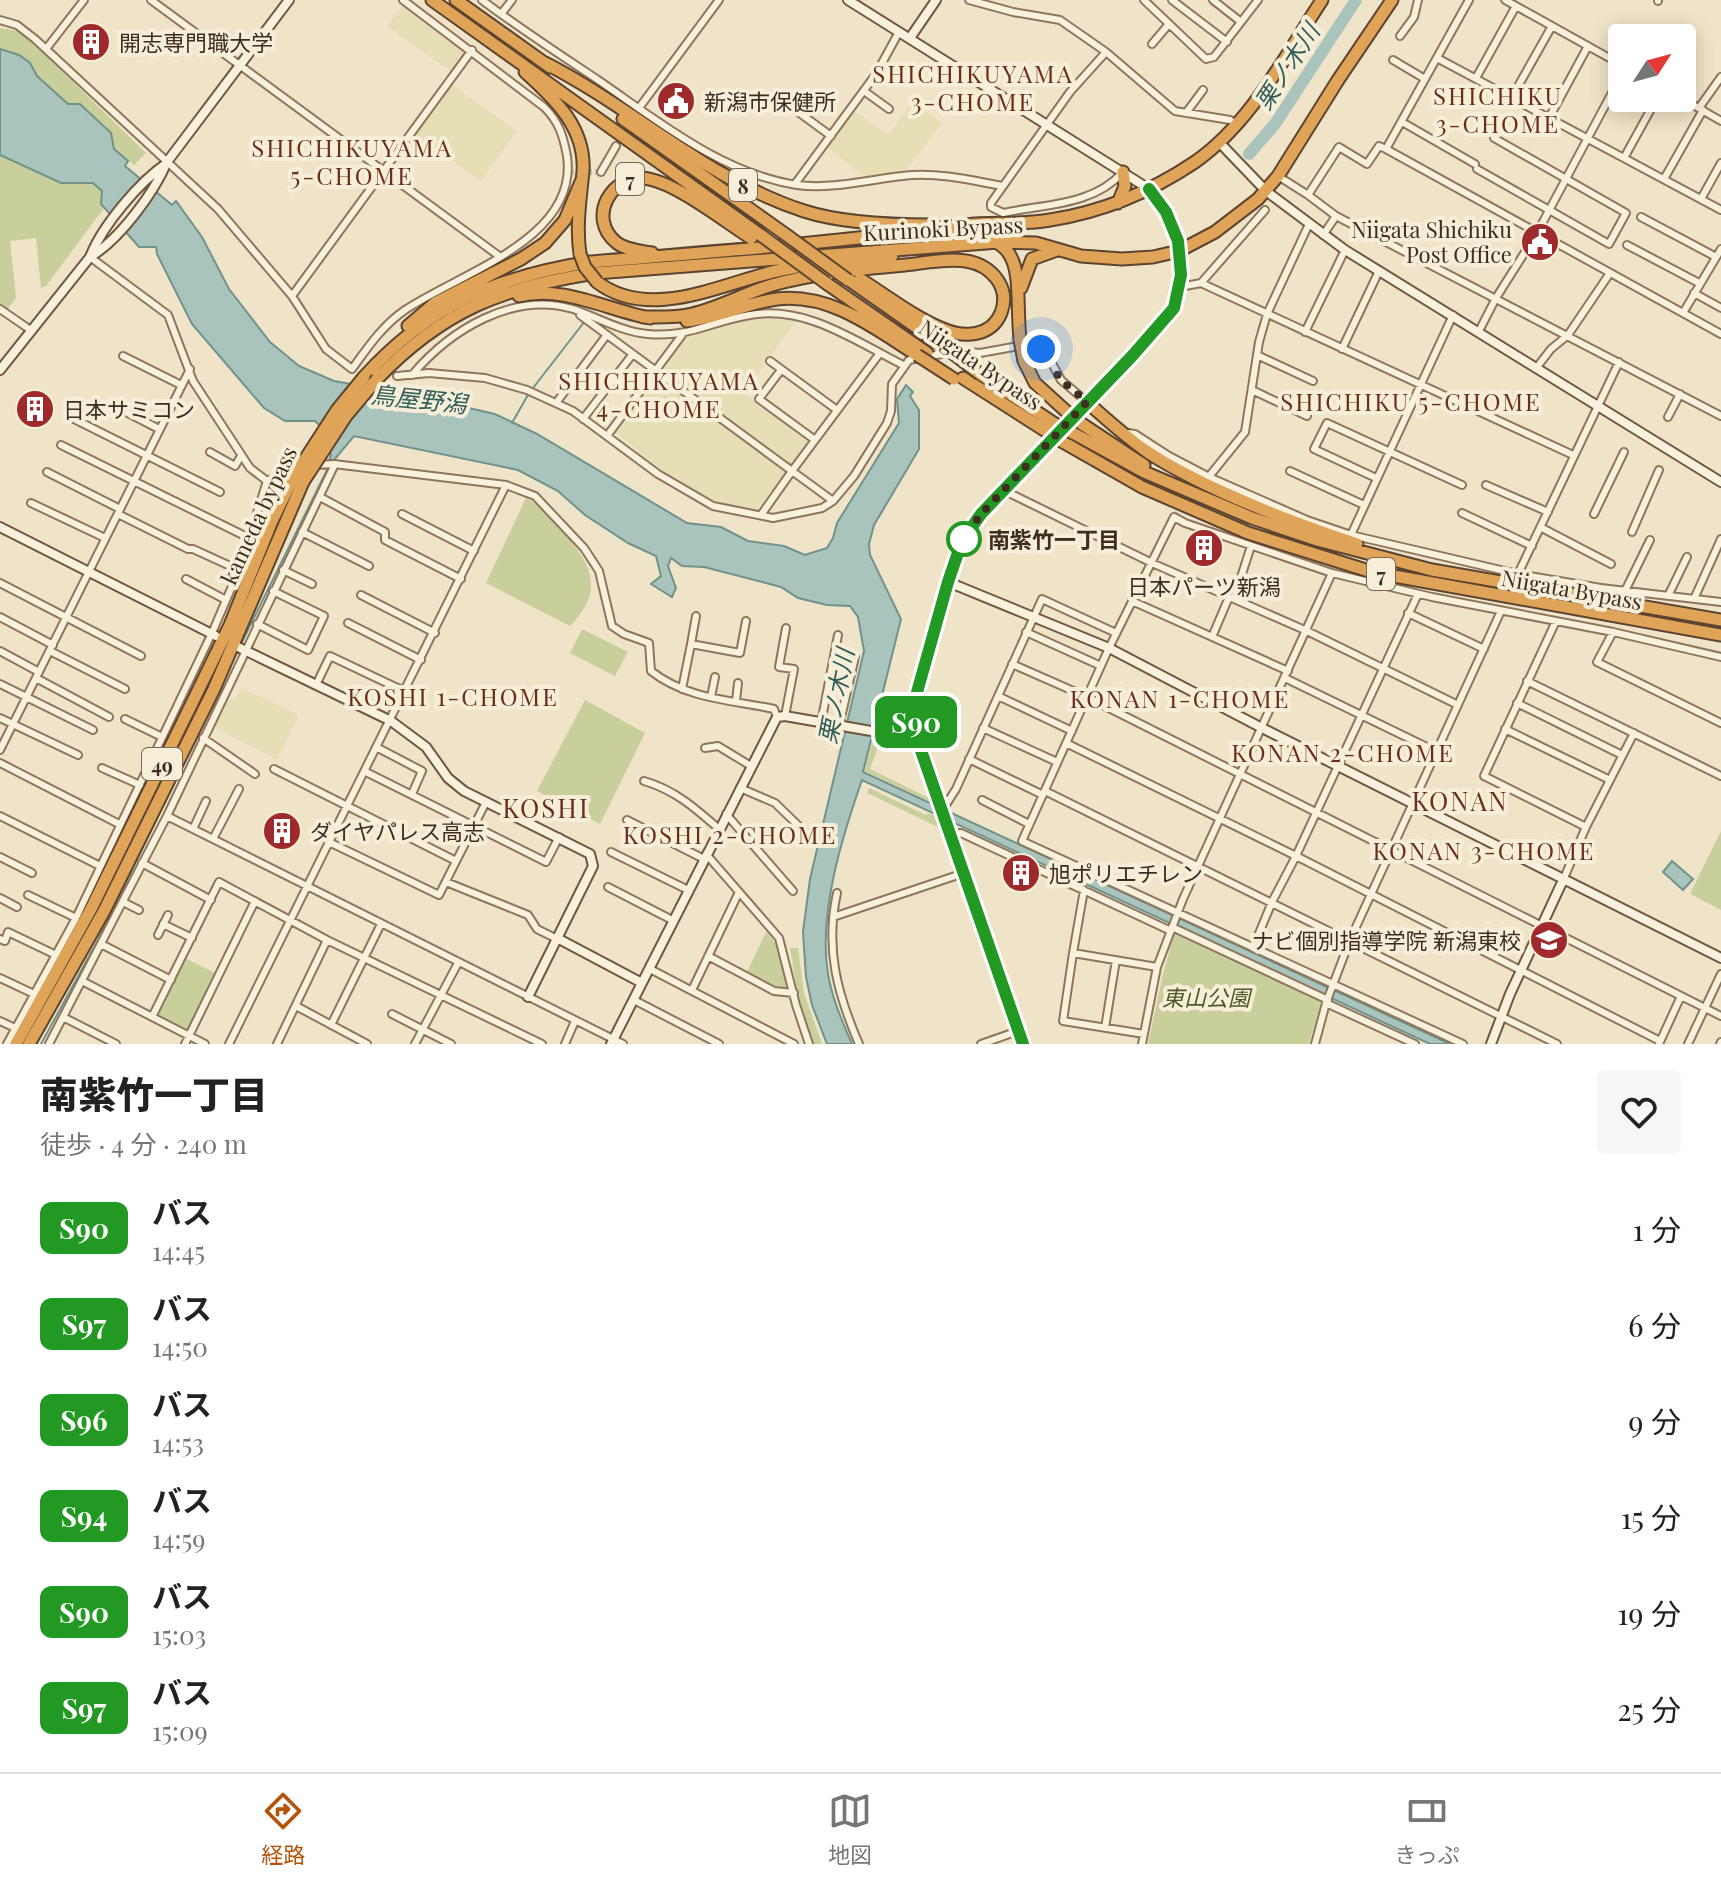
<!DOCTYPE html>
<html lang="ja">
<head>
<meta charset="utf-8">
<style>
  body { margin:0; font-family:"Playfair Display","Noto Sans JP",serif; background:#f6f6f6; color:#222; height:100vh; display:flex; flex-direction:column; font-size:30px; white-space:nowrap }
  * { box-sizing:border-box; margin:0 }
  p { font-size:26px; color:#767676 }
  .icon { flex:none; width:44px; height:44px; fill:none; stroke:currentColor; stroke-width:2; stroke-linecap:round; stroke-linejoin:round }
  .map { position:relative; height:1044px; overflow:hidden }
  .side { display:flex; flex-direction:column; background:#fff; flex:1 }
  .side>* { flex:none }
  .badge { padding:0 16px; border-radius:12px; font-size:28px; line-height:52px }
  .needle { width:52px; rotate:54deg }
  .fabs { position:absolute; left:1608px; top:24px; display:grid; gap:16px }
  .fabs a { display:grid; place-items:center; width:88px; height:88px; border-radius:8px; background:#fff; box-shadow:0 4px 20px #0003; font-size:40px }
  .you { position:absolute; width:40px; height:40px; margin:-20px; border:6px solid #fff; border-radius:50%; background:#1a73e8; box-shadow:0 0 0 12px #1a73e833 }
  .map>.badge { position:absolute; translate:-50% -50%; box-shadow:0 0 0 4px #fff }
  .round { display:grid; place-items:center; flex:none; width:84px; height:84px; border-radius:8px; background:#f6f6f6 }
  .overview { display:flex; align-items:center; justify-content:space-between; height:136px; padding:0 40px }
  h1 { font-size:38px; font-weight:800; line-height:60px }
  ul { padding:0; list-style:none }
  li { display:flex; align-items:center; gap:24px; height:96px; padding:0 40px }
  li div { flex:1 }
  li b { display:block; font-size:30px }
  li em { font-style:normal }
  li .badge { min-width:88px; font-weight:700; text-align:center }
  .dock { display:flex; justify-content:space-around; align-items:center; height:112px; border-top:2px solid #e0e0e0; background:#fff; font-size:22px; color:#767676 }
  .dock a { display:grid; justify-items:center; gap:4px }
  .dock .on { color:#b45309 }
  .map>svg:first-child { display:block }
</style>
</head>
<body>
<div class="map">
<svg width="1721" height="1044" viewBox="0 0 1721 1044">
  <rect width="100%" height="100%" fill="#f0e4c8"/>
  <path fill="#e6deb5" d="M403,4l64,46 -16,22 -64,-46z
    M451,84l66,47 -36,50 -65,-47z
    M913,102l29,21 -36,48 -41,6 -39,-30 27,-37 35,25z
    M770,316l27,3 -52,74 65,47 -19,25 -127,-96 21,-33 54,-15z
    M657,377l129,94 -29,40 -37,-7 -17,-7 -31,-19 -56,-45z
    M242,688l57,27 -22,45 -63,-33 14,-30 7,3z"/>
  <path fill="#c9cf9b" d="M0,28l18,3 10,7 118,115 -12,12 -20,-16 -3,-16 -31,-29h-12l-31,-28 -7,-13 -11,-8 -19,-6z
    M0,155l61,28h32l9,8 -1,13 3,4 -58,78 -5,2 -5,-50 -26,3 6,57 -9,12 -7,-5z
    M526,498c13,7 24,19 33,30 31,33 48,61 11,98l-84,-43z
    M582,629l46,23 -13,24 -45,-23z
    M585,700l60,33 -45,91 -63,-33z
    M872,740l8,1 -10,28 63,31 2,4 -70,-33z
    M869,788l57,27 2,-2 10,4 2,9h-4l-69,-33z
    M1721,831v79l-31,-16z
    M1175,931l147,68 -13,45h-161l15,-70z
    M766,932c17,16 19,33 22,56l-4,2 -37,-18z
    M790,948h8l6,45 18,51h-8l-14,-36z
    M185,958l32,16 -30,57 -31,-16z"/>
  <path fill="#a9c4bc" stroke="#6f938a" stroke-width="2" d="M0,49l19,6 11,8 7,13 31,28h12l31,29 3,16 14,12 -3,5 47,39 4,-4 26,36 27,52 41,53 29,24 35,15 68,12 34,2 24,11 35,8 42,20 150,89 34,4 27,14 36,5 21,9 22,-7 6,-10 4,-15 62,-100 -2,-24 9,-14 7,7 -3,4 9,14v39l-45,76 -5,19 1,11 31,64 -38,153 587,272h-20l-568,-264c-20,57 -44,134 -34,194 4,24 14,47 24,70h-25l-15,-39 -6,-28 -3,-45 7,-53 54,-228 -6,-34 -8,-11 -23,-1 -29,-7 -17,-11 -77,-20 -22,-1 -11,-8 -3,8 8,22 -4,9 -21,-13 10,-8 -5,-20 -28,-13 -43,-28 -27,-24 -40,-21 -164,-34 -20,24 -5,1 2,-6 -11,-29 -5,-5h-30l-21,-13 -72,-84 -35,-70 -1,-7h-17l-38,-43 1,-13 -9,-8h-32l-61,-28z
    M1672,861l21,18 -10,11 -20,-18z"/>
  <path fill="#f0e4c8" d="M143,176l16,13 -37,45 -13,-16z"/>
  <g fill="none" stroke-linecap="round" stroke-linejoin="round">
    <path stroke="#6f938a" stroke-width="2" d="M533,388l52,-67
      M512,423l17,-30
      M240,646l92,-186
      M223,682l14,-30
      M41,1044l57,-104 110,-227"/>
    <path stroke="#a9c4bc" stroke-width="12" d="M1249,154l26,-30 81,-124"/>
    <path stroke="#ccc0a6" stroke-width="6" stroke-dasharray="6 3" stroke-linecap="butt" d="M616,146l23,-38
      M568,172h33
      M1174,517l31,-36"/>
    <g stroke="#8d765c" stroke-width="10">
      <path id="street" d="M151,0l348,256
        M482,0c37,28 77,54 116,80 60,41 125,94 199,105 38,5 77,-7 115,-10 30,-2 62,6 91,11
        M969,0l44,12 47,8 46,32 69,59 55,9 7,4
        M1144,0l62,59 8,-2 44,-57
        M1172,0l55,42
        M1213,0l28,22
        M1469,0l-83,149 335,185
        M1505,0l117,65
        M1658,1v-1
        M501,14l11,-14
        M0,20l17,5 18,14 183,170 74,87 34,53 26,20c16,-22 31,-44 53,-59 55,-37 174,-71 162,-154 -4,-21 -8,-34 -23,-49l-141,-107
        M1400,36l14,-19 4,-17
        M1152,44l17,-20
        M46,49l38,-49
        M1106,52l-36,40 -79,111v4l12,6c41,-9 90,-7 120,-41
        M1437,58l284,152
        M1393,60l32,19
        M1476,78l40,-72
        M864,91l25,18
        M775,95l56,41
        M1512,97l40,-71
        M1681,98l40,23
        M639,108l80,-108
        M1699,108l22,-31
        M1186,113l17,-23
        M1549,118l39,-72
        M1402,122l73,42
        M1624,158l33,-60
        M1477,169l132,75 17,-31 -132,-75
        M601,172l15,-26
        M1278,176l30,19 31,-48 28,17 12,-18 7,3
        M1664,179l39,-69
        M795,184l81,-110 23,-42
        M1308,195l28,21 385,200
        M1701,199l20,-36
        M1641,217l75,40
        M1323,235l13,-19
        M1627,245l72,38
        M90,257l78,58 25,66 57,87 17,13
        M1201,283l372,172
        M1180,287l21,-4 64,-73
        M1694,293l27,15
        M292,296l180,-246
        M0,309l32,22
        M1683,313l38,-64
        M580,315l212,156 88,-118
        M1479,331l17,-33 41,-65 85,-159
        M1305,332l40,-82
        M1342,349l37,-78
        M1257,355l56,26
        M123,356l58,29
        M770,361l67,49
        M1537,367l14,-18 17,-14 42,-62
        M781,370l-22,29 56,41
        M412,375c38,-45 101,-84 161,-66 24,8 49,23 75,25 41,4 64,-13 102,-19 56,-10 105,26 153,50
        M397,376l32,-3 56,5 42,12 46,21 85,63 55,32 60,12 49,-10 11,-7 21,-25 33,-53 4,-12 1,-27 17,-24 49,-9 22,2 44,-8 10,1 14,10 13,24 26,22
        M1252,390l55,26
        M556,403l50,-67
        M122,410l37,19
        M1668,417l12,-23
        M74,419l146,73
        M583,419l49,-64
        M1128,433l7,1 34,22 40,21 98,43 44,15 167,39 83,14 120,14
        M607,436l75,-101
        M61,445l188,93
        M210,452l25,14 6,-10
        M315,465l19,-1 172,21 29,11 49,52 15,23 13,55 12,8 25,9 2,28c35,28 81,29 123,38l3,8
        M1290,471l74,34
        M47,472l73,37
        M1376,478l-62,-29 13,-26 135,62
        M1207,479l38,-47 14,-90 8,-28 42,-90
        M267,481l29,-12
        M1486,485l62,27
        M1005,491l147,72 155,68 151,74
        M320,497l65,35v8l76,39
        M31,503l74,35
        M1462,513l70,33
        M118,514l70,35h5l46,21
        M402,514l72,37
        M1594,514l30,-62
        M761,515l31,-44 41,30
        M1542,528l69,36
        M302,532l67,34
        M1632,532l27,-62
        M1351,535l102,-220
        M283,570l29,14
        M1517,576l102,-214
        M186,579l40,21
        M0,583l141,73
        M1625,591l25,-51
        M361,595l74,38
        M1668,596l19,-39
        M1234,599l17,-53
        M1694,599l27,-60
        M1132,601l156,70
        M1408,613l76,36
        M0,617l53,28
        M1556,621l-72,155 102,51
        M348,623l73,37
        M257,624l51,26 16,-34 -51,-25
        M1026,632l75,34
        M1613,632l-16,30 124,61
        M1212,637l17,-40
        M691,644l5,-28
        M0,651l39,21
        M50,651l75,38
        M1012,664l75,33 594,299
        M36,678l73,39
        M1285,678l152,74
        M1527,681l194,95
        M0,684l93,46
        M316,685l14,-29 76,36
        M682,689l9,-45 49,9 6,-32
        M998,696l74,35
        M711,697l4,-20
        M736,701l2,-18
        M1517,703l105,52
        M785,716l9,-47 -15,-2 7,-39
        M0,718l78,37
        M125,719l37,18
        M821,723l17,-88
        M839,726l16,-69
        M983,728l74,34
        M1505,729l105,51
        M203,738l52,36
        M1066,743l230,113 364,185
        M378,748l44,23 -10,23
        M705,748l13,-2 33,20
        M0,750l190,-381
        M969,759l74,36
        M0,763l119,61
        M102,768l38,17
        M274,769l182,92
        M366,772l180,90 13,-25
        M644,781c31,9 51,27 75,48
        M740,788l35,15 31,30
        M1045,791l512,253
        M982,800l47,24
        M942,811l14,-22 86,-190 74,34
        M726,814l67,77
        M0,816l100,50
        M167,816l456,228
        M627,820l77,39
        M193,829l13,-28
        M950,834l11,-1 210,98
        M213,839l26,-50
        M331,843l108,52 47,-93
        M611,852l77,38
        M706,854l73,84 17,67 13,39
        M0,857l32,16
        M142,863l69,37
        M1564,878l22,-51 48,-94
        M446,882l82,33 9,14 20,10
        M608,887l66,34
        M837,893c-12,55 0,100 22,151
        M28,895l48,23
        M0,898l17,9
        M123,902l16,8
        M833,917l131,-44
        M163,924l29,14
        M1172,927l156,73
        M158,935l10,-20
        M0,939l5,2 3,-9 48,23
        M101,944l70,36
        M1253,948l19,-46 24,-46 122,-262
        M1073,953l11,-63
        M708,956l66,35 20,2
        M650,969l144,75
        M0,978l34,16
        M82,981l123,63
        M692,990l47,-98
        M634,1000l85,44
        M1326,1003l89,41
        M296,1006l71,38
        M392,1014l59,30
        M63,1017l53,27
        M152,1017l67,-135 108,58 215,104
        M0,1021l15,7
        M331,1025l50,-101
        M1105,1028l11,-68
        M1144,1034l-81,-13 10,-68 84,14
        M7,1044l69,-126 136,-285 27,-63 28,-89
        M49,1044l118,-228 168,-352
        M185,1044l70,-143
        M229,1044l277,-559
        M277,1044l50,-104
        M415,1044l43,-81
        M565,1044l10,-23
        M981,1044l37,-13
        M1142,1044l15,-77 26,-68 149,-326
        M1315,1044l11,-41 24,-63 151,-329
        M1463,1044l-441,-203 87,-193 65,-131 11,6 147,50 100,24 181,35 108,25
        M1659,1044l22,-48 40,20
        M1688,1044l33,-70
        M1720,1044l1,-2"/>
    </g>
    <g stroke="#6f573f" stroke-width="12">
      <path id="secondary" d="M848,0l301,189
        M910,38l26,-38
        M1219,142l47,49 79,59 376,232
        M90,257c29,-17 64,-64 77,-95l122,-162
        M0,370l90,-113c12,-31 49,-75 77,-94
        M0,527l216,109
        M948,582l161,66 153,80 459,230
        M238,647l153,74 35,26 22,31 16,13 126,63 3,12 -65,131
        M557,938l85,45
        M611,1044l166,-327 8,-1 132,23
        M1491,1044l19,-50 54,-116"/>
    </g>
    <g stroke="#5b4430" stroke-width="13">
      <path id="primary" d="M1023,1044l-106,-305 -3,-36 34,-121 14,-41 19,-27 152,-159 41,-47 7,-33 -3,-34 -12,-29 -17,-23"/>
    </g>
    <g stroke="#5b4430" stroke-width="15">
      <path id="highway" d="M432,0l330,236
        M456,0l94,67
        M545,63c88,45 163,117 259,148 37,12 88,14 127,14
        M525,72c30,27 61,56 58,100 -3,28 -7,55 -3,82
        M623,119l162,115
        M1118,203l7,-17 -2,-14
        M948,234c84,-2 66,42 72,106
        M652,253c-12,-2 -26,-3 -35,-10 -32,-25 -4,-72 32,-64 30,6 75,42 102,59
        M849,280l97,68
        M597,282c54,41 127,0 184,-12 37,-7 75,-10 111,-14
        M826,283l101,70
        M1021,288l11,-29 25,-9
        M519,296c44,-11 88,14 131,22
        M643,317c16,0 33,1 49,-3 27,-6 53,-21 80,-29 43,-12 88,-16 133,-20 19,-2 41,-7 61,-4 25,4 45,26 35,52 -10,24 -37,25 -58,16 -29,-12 -56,-33 -83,-50
        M687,321c31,-3 59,-18 90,-22 54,-6 97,29 140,56
        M408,326l27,-23 86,-44 24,-16 20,-23 16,-38
        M1024,361l11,22 33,30
        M980,374l75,50
        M364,377c65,-72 132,-100 226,-115 125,-10 251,-20 375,-37 28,-3 57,0 85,-5 52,-8 102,-29 145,-58 56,-39 90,-106 127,-162
        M963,378l86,55
        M377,379c66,-69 126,-92 219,-106l403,-31 37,1 45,13 41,3 31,-2 26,-6 36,-19 43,-33 20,-23 60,-96 54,-80
        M1087,402c20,18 40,36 62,51 58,37 142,69 208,91
        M1082,424l62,41
        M1073,433l71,39 108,46 65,22 115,30 289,50
        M1063,442l79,45 106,46 124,39 349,63
        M16,1044l75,-135 104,-212 35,-72 42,-104 21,-43
        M29,1044l75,-133 110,-222 89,-207"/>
    </g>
    <use href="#street" stroke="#faf1dc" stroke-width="6"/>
    <use href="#secondary" stroke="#faf1dc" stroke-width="8"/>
    <use href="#primary" stroke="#f3d9a0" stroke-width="9"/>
    <use href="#highway" stroke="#e0a458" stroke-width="11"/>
    <g stroke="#5b4430" stroke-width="15" stroke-linecap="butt">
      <path id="highway-bridge" d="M785,234l63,46
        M762,236l64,47
        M580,254l5,13 12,15
        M1020,340l4,21
        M946,348l34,26
        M917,355l37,24
        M1068,413l14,11
        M1055,424l18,9
        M1049,433l14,9
        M293,478l44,-68 27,-33
        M303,482l43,-66 31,-37"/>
    </g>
    <use href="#highway-bridge" stroke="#e0a458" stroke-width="11"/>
  </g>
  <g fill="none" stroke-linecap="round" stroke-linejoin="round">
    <g stroke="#fff" stroke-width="18">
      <path id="line" d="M1023,1044l-106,-305 -3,-36 34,-121 14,-41 19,-27 152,-159 41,-47 7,-33 -3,-34 -12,-29 -17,-23"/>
    </g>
    <use href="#line" stroke="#292" stroke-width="12"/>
    <path stroke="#3d2e20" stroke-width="8" stroke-dasharray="0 14.4" d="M964,539l-2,2 19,-27 106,-112 -26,-22 -20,-31"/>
  </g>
  <defs>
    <g id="building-disc" transform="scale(2)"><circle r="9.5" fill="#9e2a2b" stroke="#f7eed8"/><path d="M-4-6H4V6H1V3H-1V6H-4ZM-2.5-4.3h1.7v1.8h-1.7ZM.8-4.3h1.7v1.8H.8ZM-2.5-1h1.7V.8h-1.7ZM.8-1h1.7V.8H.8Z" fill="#fff"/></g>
    <g id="civic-disc" transform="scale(2)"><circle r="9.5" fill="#9e2a2b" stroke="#f7eed8"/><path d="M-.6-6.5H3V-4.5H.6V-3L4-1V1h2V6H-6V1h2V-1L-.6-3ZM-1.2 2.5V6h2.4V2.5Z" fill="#fff"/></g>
    <g id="school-disc" transform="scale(2)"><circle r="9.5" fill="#9e2a2b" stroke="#f7eed8"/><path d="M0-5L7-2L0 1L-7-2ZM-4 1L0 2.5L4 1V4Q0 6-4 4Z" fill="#fff"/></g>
  </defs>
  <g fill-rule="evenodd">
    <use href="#building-disc" x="91" y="42"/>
    <use href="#civic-disc" x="676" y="101"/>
    <use href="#civic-disc" x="1540" y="242"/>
    <use href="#building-disc" x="35" y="409"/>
    <use href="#building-disc" x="1204" y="548"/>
    <use href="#building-disc" x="282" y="831"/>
    <use href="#building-disc" x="1021" y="873"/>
    <use href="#school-disc" x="1549" y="940"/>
  </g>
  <circle fill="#fff" stroke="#292" stroke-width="4" cx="964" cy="539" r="16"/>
  <g text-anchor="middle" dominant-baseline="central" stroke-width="8" stroke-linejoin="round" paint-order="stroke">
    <g fill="#f7eed8" stroke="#756857" stroke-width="2">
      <rect x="616" y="163" width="28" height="32" rx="6"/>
      <rect x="729" y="169" width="28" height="32" rx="6"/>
      <rect x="1367" y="558" width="28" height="32" rx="6"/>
      <rect x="142" y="748" width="40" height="32" rx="6"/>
    </g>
    <g font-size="20" font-weight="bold" fill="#3d2e20">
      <text x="630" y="179">7</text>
      <text x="743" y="185">8</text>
      <text x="1381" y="574">7</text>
      <text x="162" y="764">49</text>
    </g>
    <g font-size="22" fill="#3d2e20" stroke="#f7eed8" text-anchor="start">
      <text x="119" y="42">開志専門職大学</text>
      <text x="704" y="101">新潟市保健所</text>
      <text x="1512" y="229" text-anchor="end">Niigata Shichiku<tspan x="1512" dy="25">Post Office</tspan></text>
      <text x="63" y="409">日本サミコン</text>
      <text x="1204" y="586" text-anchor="middle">日本パーツ新潟</text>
      <text x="310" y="831">ダイヤパレス高志</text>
      <text x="1049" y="873">旭ポリエチレン</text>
      <text x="1521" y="940" text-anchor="end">ナビ個別指導学院 新潟東校</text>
    </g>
    <g font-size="22" fill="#3d2e20" stroke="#f7eed8">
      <text transform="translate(943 228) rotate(-3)">Kurinoki Bypass</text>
      <text transform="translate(981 364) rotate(34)">Niigata Bypass</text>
      <text transform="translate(258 515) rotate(-65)">kameda bypass</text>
      <text transform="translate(1572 589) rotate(10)">Niigata Bypass</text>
    </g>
    <g font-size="22" font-weight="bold" fill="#3d2e20" stroke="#f7eed8" text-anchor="start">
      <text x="988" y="539">南紫竹一丁目</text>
    </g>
    <g font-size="22" font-style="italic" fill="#4d5a26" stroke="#f7eed8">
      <text x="1206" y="997">東山公園</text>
    </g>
    <g font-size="24" font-style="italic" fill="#2f5d5a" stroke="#f7eed8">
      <text transform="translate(1286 66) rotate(-57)">栗ノ木川</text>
      <text transform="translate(419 398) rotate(6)">鳥屋野潟</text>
      <text transform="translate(835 696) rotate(-79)">栗ノ木川</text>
    </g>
    <g font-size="24" letter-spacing="2" fill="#6b2e1e" stroke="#f7eed8">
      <text x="973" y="73">SHICHIKUYAMA<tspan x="973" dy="28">3-CHOME</tspan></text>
      <text x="1498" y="95">SHICHIKU<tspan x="1498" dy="28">3-CHOME</tspan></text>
      <text x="352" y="147">SHICHIKUYAMA<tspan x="352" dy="28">5-CHOME</tspan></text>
      <text x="659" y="380">SHICHIKUYAMA<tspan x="659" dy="28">4-CHOME</tspan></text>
      <text x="1411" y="401">SHICHIKU 5-CHOME</text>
      <text x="453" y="696">KOSHI 1-CHOME</text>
      <text x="1180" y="698">KONAN 1-CHOME</text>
      <text x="1343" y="752">KONAN 2-CHOME</text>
      <text x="730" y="834">KOSHI 2-CHOME</text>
      <text x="1484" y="850">KONAN 3-CHOME</text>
    </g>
    <g font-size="26" letter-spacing="2" fill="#6b2e1e" stroke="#f7eed8">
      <text x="1460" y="800">KONAN</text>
      <text x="546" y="807">KOSHI</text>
    </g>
  </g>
</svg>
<div class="fabs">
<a><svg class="needle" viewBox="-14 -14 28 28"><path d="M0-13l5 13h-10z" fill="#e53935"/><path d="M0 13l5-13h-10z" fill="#767676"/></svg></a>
</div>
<div class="you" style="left:1041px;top:349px"></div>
<b class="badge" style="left:916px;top:722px;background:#292;color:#fff">S90</b>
</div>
<section class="side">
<div class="overview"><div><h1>南紫竹一丁目</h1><p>徒歩 · 4 分 · 240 m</p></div><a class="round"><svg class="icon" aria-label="heart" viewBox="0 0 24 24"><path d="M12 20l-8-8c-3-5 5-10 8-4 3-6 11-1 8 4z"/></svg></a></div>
<ul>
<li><span class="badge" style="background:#292;color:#fff">S90</span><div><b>バス</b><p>14:45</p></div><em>1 分</em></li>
<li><span class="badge" style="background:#292;color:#fff">S97</span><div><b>バス</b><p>14:50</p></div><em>6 分</em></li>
<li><span class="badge" style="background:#292;color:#fff">S96</span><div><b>バス</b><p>14:53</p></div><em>9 分</em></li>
<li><span class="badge" style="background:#292;color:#fff">S94</span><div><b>バス</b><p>14:59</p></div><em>15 分</em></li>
<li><span class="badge" style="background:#292;color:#fff">S90</span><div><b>バス</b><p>15:03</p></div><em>19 分</em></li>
<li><span class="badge" style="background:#292;color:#fff">S97</span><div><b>バス</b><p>15:09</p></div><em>25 分</em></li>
</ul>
</section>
<nav class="dock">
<a class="on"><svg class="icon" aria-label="directions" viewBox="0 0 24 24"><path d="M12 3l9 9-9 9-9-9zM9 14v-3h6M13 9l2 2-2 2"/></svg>経路</a>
<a><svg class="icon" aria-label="map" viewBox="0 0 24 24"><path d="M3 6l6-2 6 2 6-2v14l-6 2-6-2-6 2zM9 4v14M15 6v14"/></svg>地図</a>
<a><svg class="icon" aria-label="tickets" viewBox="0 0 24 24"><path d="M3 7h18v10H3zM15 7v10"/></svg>きっぷ</a>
</nav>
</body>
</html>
